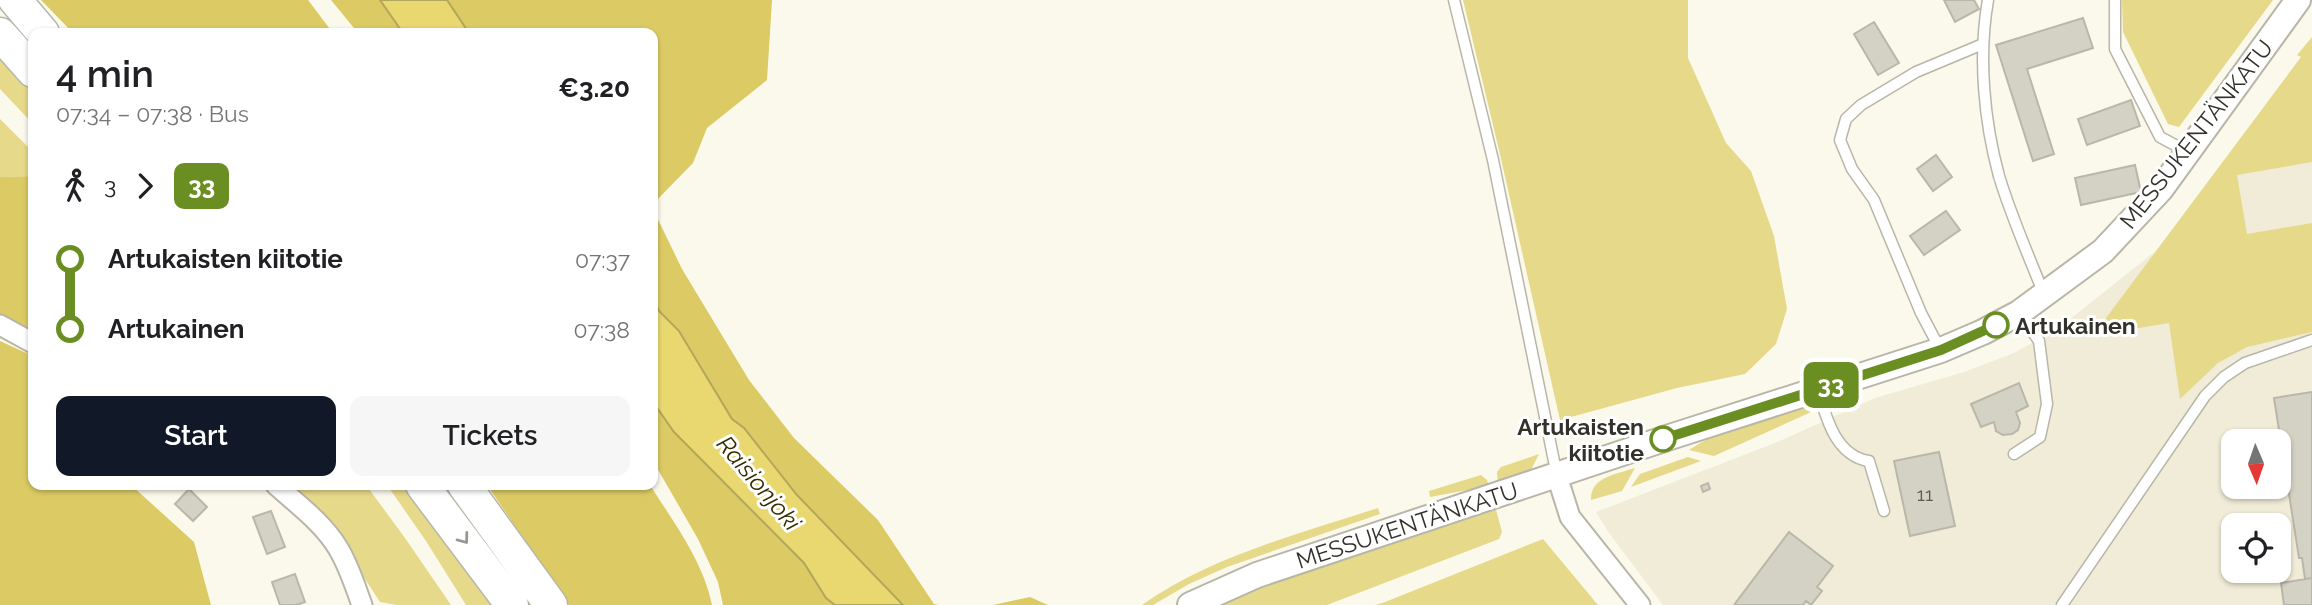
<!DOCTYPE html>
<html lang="en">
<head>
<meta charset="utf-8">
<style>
  body { margin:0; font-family:Raleway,sans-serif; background:#f6f6f6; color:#202124; height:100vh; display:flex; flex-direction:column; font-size:26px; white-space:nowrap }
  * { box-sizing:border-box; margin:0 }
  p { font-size:23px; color:#757577 }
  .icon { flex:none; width:38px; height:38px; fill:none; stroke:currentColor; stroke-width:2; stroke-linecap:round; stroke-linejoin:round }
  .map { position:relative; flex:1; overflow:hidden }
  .drawer { position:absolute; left:28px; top:28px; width:630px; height:462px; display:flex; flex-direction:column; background:#fff; border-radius:14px; box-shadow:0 2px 5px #0004 }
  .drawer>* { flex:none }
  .badge { padding:0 14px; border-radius:10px; font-size:24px; line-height:46px }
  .needle { width:46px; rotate:178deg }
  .fabs { position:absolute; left:2221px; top:429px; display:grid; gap:14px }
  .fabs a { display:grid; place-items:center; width:70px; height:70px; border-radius:14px; background:#fff; box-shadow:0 2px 5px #0004; font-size:35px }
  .map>.badge { position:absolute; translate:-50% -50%; box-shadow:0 0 0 4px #fff }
  .legs { display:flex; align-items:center; gap:10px; height:77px; padding:0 28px; font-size:23px }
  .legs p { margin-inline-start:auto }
  .headline { display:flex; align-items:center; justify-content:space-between; height:119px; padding:0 28px }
  h1 { font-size:38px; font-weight:600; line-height:52px }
  .button { display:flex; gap:14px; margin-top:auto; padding:14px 28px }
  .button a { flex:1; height:80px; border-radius:14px; background:#111827; color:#fff; font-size:28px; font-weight:600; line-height:80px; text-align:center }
  .button a+a { background:#f6f6f6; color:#202124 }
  ul { padding:0 28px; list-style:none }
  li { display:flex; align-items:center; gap:24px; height:70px; font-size:26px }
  li i { display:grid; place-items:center; width:10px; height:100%; margin:0 9px; background:currentColor }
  li i::after { content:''; width:18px; height:18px; margin:-9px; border:5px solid; border-radius:50%; background:#fff }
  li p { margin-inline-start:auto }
  li:first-child i { background:linear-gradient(#0000 50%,currentColor 0) }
  li:last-child i { background:linear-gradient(currentColor 50%,#0000 0) }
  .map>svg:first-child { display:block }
</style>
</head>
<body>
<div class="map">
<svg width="2312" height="605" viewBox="0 0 2312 605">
  <rect width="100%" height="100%" fill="#fbf9eb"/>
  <path fill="#f0ecd7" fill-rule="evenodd" d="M2312,45v560h-649l-54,-72 -13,-21 179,-69 100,-45 89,-26 50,-19 46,-26 97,-77zM2233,441h45v45h-45zM2233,525h45v45h-45z"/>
  <path fill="#e6d989" d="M1463,0h225v58l38,85 25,28 23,65 13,73 -11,35 -31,30 -68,14 -117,32 -61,-270z
    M2122,0h151l-94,127 -11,-3 -45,-92z
    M2312,37v125l-75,13 10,59 65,-11v109l-65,15 -29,16 -38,36 -11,-76 -60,10 -3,-15 195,-261 -4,-2z
    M0,51l33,37v36l-33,-35z
    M0,119l33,33v24l-33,1z
    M1811,403h4l1,3 -7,7 -95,43 -25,-6c36,-24 81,-34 122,-47z
    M1539,454l-8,16 -33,13 -1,-11 4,-5z
    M1688,457l13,4 -70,26 9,-13z
    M1635,468l-13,23 -31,9c-1,-23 26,-26 44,-32z
    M1481,475l6,5 2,6 -59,11 -1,-6z
    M293,485h73l39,53 46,67h-54l-17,-3 -55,-84z
    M387,485h20l90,120h-31l-40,-64z
    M1495,506l7,26 -3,7 -172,66h-114l36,-16z
    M1378,508l2,6 -153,53 -38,17 -36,21h-11c69,-49 157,-71 236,-97z
    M1543,539l55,66h-223l10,-3z"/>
  <path fill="#dccb64" d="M41,0h267l25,33h-260z
    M331,0h49l23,33h-45z
    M447,0h325l-5,80 -60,48 -14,35 -40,41v-171h-184z
    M33,176v155l-33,-17v-137z
    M653,209l29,60 67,111 45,58 84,82 56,84 5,1h-36l-106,-110 -53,-67 -12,-9 -53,-88 -20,-20 -6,-13z
    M0,341l33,15v129h98l63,57 17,63h-211z
    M653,402l21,30 130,131 22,35 9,7h-112l-5,-23 -20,-43 -45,-78z
    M487,485h163c24,38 53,76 62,120h-143z
    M1030,597l18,8h-55z"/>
  <path fill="#e9d870" stroke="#b2a65b" stroke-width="2" d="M380,0h67l22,33h-66z
    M653,298l6,13 20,20 53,88 12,9 53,67 106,110h-68l-9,-7 -22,-35 -130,-131 -21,-30z"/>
  <path fill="#d4d2c4" stroke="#b9b7aa" stroke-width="2" d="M1944,0h30l5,9 -24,13z
    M2083,18l10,30 -66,21 27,85 -21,7 -37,-116z
    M1874,22l25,41 -21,12 -24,-41z
    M2131,100l9,26 -53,19 -9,-26z
    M1936,155l16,22 -19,14 -16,-22z
    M2135,165l6,27 -60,13 -6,-27z
    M1946,211l14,19 -36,25 -14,-19z
    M2019,383l9,23 -12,6 4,11 -2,7 -6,4 -9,1 -7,-4 -2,-9 -13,5 -10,-23z
    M2312,392v186l-7,1 -3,-21h-3l-25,-160z
    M1939,452l16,74 -45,10 -16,-75z
    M1708,483l2,6 -7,3 -2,-6z
    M189,489l18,18 -14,14 -18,-17z
    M271,511l14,36 -18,7 -14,-37z
    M1789,532l44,34 -16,21 5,4 -11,14 -5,-4 -3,4h-69z
    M295,574l10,28 -9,3h-16l-8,-23z
    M2312,578v27h-28l-3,-22z"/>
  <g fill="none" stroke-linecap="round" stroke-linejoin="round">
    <g stroke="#b8b6a8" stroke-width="13">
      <path id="service" d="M1454,0l39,160 64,316
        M1988,0c-10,56 -4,121 11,176 12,40 29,78 44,116
        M2115,0v49l45,88 28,15
        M1940,349l-19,-36 -47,-113 -22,-31 -12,-29 6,-21 15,-14 55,-33 67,-28
        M1818,390c8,28 18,66 51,71l15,50
        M2014,454l26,-17 7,-33 -8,-63 -20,-28
        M2062,605l143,-209 19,-19 21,-14 67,-23"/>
    </g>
    <g stroke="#b8b6a8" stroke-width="23">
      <path id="minor" d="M0,325l33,18
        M1557,476l13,41 70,88
        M276,485c21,19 47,38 62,63 11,18 17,38 24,57"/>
    </g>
    <g stroke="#b8b6a8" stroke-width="28">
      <path id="tertiary" d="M1190,605l67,-30 413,-138 271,-87 42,-18 36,-19 84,-62 58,-62 137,-189"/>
    </g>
    <g stroke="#b8b6a8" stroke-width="35">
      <path id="primary" d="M15,0l28,33
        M0,34l33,37
        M422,485l90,120
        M464,485l87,120"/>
    </g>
    <use href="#service" stroke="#fff" stroke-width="10"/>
    <use href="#minor" stroke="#fff" stroke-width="19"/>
    <use href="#tertiary" stroke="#fff" stroke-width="24"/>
    <use href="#primary" stroke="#fff" stroke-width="32"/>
  </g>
  <defs><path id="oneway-chevron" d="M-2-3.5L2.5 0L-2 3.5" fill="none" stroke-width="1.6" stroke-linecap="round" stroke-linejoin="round" transform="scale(1.75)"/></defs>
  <use stroke="#989895" href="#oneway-chevron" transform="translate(464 539) rotate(53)"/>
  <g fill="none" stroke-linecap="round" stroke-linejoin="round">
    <g stroke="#fff" stroke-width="16">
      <path id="line-1" d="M1663,439l278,-89 55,-25"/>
    </g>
    <use href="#line-1" stroke="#6b8e23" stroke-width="10"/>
  </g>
  <g fill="#fff" stroke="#6b8e23" stroke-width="3.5">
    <circle cx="1996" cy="325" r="12"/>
    <circle cx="1663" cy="439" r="12"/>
  </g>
  <g text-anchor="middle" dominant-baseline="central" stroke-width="6" stroke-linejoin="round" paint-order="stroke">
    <g font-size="19" fill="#5a5951">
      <text x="1925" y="494">11</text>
    </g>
    <g font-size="23" fill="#32312b" stroke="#fff">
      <text transform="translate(2196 134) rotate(-52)">MESSUKENTÄNKATU</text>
      <text transform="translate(1407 525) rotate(-18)">MESSUKENTÄNKATU</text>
    </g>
    <g font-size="23" font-weight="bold" fill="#32312b" stroke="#fff" text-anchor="start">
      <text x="2015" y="325">Artukainen</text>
      <text x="1644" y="426" text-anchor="end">Artukaisten<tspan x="1644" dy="26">kiitotie</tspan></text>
    </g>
    <g font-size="24" font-style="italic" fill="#342d00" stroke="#fff">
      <text transform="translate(759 483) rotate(50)">Raisionjoki</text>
    </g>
  </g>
</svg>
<div class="fabs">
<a><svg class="needle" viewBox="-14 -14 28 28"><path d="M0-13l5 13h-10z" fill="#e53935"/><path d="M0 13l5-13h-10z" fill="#757577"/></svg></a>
<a><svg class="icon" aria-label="locate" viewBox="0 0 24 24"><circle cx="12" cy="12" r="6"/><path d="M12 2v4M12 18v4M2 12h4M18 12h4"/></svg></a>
</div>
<b class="badge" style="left:1831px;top:385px;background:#6b8e23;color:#fff">33</b>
<section class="drawer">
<div class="headline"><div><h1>4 min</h1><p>07:34 – 07:38 · Bus</p></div><b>€3.20</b></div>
<div class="legs"><svg class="icon" aria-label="walk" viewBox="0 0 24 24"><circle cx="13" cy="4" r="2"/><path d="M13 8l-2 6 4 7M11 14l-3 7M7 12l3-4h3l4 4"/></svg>3<svg class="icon" aria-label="forward" viewBox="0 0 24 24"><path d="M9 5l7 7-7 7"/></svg><b class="badge" style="background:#6b8e23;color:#fff">33</b></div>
<ul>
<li><i style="color:#6b8e23"></i><b>Artukaisten kiitotie</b><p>07:37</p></li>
<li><i style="color:#6b8e23"></i><b>Artukainen</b><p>07:38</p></li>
</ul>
<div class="button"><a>Start</a><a>Tickets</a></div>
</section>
</div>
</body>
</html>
